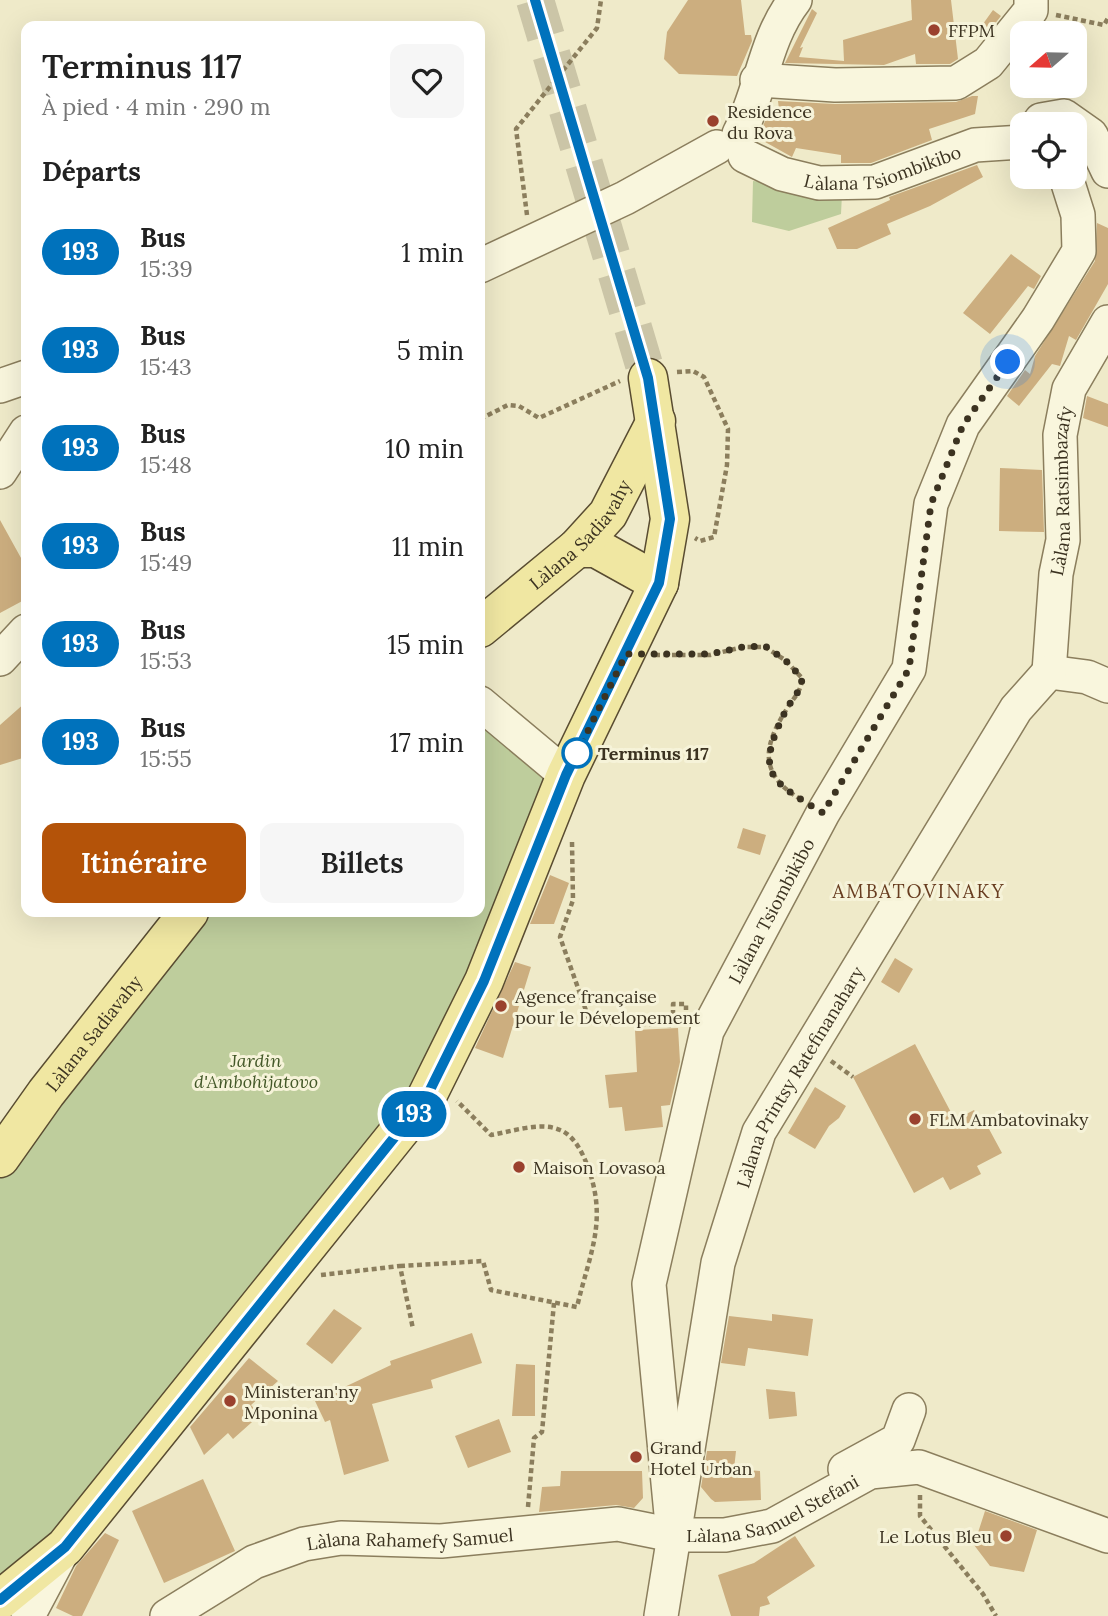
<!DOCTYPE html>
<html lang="fr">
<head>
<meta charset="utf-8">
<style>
  body { margin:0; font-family:Lora,serif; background:#f6f6f6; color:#222; height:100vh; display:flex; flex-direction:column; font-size:26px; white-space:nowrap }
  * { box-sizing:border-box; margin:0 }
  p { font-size:23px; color:#767676 }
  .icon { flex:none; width:38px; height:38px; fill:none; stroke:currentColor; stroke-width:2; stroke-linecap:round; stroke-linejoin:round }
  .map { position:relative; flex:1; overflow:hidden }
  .panel { position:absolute; left:21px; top:21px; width:464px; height:896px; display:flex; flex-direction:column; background:#fff; border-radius:14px; box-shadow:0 7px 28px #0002 }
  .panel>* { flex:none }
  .badge { padding:0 14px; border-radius:23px; font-size:24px; line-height:46px }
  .needle { width:46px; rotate:250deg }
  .fabs { position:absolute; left:1010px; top:21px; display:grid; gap:14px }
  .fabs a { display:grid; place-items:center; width:77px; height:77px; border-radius:14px; background:#fff; box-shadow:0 7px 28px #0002; font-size:35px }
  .you { position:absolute; width:35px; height:35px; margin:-18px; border:5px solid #fff; border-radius:50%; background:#1a73e8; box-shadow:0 0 0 10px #1a73e833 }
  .map>.badge { position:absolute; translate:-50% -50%; box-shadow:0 0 0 4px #fff }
  h2 { padding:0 21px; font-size:26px; line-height:63px }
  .round { display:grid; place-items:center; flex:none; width:74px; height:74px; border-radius:14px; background:#f6f6f6 }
  .overview { display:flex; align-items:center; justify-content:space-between; height:119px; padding:0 21px }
  h1 { font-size:33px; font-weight:600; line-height:52px }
  .button { display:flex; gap:14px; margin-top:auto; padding:14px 21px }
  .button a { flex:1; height:80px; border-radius:14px; background:#b45309; color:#fff; font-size:28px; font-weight:600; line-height:80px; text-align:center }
  .button a+a { background:#f6f6f6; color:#222 }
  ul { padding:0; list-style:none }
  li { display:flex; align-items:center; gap:21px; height:98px; padding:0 21px }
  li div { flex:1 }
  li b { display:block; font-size:26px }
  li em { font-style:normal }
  li .badge { min-width:77px; font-weight:700; text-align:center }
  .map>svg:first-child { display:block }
</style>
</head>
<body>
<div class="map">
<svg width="1108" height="1616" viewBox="0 0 1108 1616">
  <rect width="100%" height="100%" fill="#efeac9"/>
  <path fill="#becd9c" d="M753,181l46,4 43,9 -1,20 -52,17 -37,-9z
    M480,705l86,70 -140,323 -361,449 -65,43v-432l189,-246h291z"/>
  <path fill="#ccae7f" d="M688,0h53l4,35h6l1,6 -15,35 -58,-2 -15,-15 3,-27z
    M911,0h40l7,59 -8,5h-34l-1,-10 -31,11 -99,-2 27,-54 5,4 -17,35 3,-1 -4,10 45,4 -1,-21 69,-20z
    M993,10l8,6 -19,24 -7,-5z
    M972,96h6l-3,18 -46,15 3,11 -61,23h-30v-8l-45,-7 -4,9 -34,-19 10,-24 12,4 -2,-17 57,3 121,-2z
    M977,165l6,12 -53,29 -43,18 4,10 -34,15h-20l-9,-21 62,-28 -1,-3z
    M1097,223l11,5v56l-32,56 -7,-4 -9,30 -8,-2 -33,42 -12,-10 18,-26 5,4 5,-18 60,-95z
    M1011,254l30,22 -7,13 -6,-3 -38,48 -27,-21z
    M1087,396l21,8v23l-25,-9z
    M1000,468l42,2 2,62 -45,-1z
    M0,520l26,47v32l-26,14z
    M26,702v55l-26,8v-40z
    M743,828l23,7 -6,20 -23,-7z
    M550,875l19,8 -15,41h-24z
    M895,958l18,11 -14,24 -18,-11z
    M515,962l16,5 -28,91 -28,-10z
    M678,1028l2,34 -10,43 -9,1 2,21 -38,4 -3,-24 -13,1 -4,-33 32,-3 -2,-42z
    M915,1044l40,76 19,-10 4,7 4,-1 20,37 -25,13 4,8 -31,16 -7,-13 -29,16 -61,-116z
    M815,1087l31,19 -7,12 -10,8 -14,23 -27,-16z
    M334,1309l28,19 -30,36 -26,-20z
    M772,1314l41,5 -5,37 -60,-8 -3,18 -24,-3 8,-47 43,5z
    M472,1333l10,30 -51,17 2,8 -61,16 17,57 -45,14 -14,-55 -5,2 -10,-21 76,-36 -1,-4z
    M249,1358l29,23 -27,24 9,10 -27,24 -5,-6 -24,22 -14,-28z
    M516,1364l19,1v51h-23z
    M766,1389l29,3 2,24 -28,3z
    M499,1419l12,33 -43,16 -13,-32z
    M707,1451h29l-2,18 26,2 1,29 -46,2 -4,-3 -10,-12z
    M561,1471h81l1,27 -9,10 -18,-3 -77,7 3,-25 18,-1z
    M203,1479l32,72 -71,32 -32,-72z
    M985,1511l52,19 -13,42 -34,-6 -16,-21z
    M105,1533l14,7 -37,76h-9l-17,-8 20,-42z
    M795,1536l20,30 -48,31 3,7 -10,3 -1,9h-28l-13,-41 36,-12z"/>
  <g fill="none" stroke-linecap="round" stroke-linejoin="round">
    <path stroke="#cbc5a7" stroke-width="38" stroke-dasharray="38 19" stroke-linecap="butt" d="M535,0l113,378"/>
    <g stroke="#8b7e5d" stroke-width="36">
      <g id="minor">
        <path d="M757,80l78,5 121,-2 32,-20 43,-53v-10"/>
        <path d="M1038,124l3,-4 23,-4 27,19 17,36"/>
        <path d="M739,134c23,-44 25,-94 56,-134"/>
        <path id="s1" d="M745,156l37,18 37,9 56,-1 100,-37 47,-3"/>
        <path d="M480,266l145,-68 92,-51"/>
        <path d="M0,386l26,-9"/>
        <path d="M0,472l26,-40"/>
        <path d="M0,659l26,-28"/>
        <path id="s2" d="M1049,672l7,-98 7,-34 -3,-105 9,-46 39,-67"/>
        <path d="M1049,672l38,5 21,9"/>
        <path d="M480,703l86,72"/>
        <path d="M845,1469l53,-29 11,-30"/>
        <path id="s3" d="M673,1535l-24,-251 58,-253 116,-218 86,-144 22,-165 32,-79 75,-106 41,-68 -1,-36 -12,-38"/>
        <path d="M28,1616l35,-66"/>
        <path id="s4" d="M167,1616l87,-54 50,-18 37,-6 100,3 177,-17 55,11h52l47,-9 98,-54 49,-5 189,69"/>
        <path id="s5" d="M661,1616l57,-353 41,-131 257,-423 33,-37"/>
      </g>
    </g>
    <g stroke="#594c31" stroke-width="41">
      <g id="major">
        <path d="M577,548h19l63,35"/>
        <path id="s6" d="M480,628l97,-80 31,-34 48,-93"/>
        <path id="s7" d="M0,1158l46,-65 143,-181"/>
        <path d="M0,1600l65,-53 361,-449 58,-117 82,-206 93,-192 11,-64 -22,-141"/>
      </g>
    </g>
    <path stroke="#8b7e5d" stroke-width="4.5" stroke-dasharray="5 3.5" stroke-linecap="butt" d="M1056,15l48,10 4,-7
      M527,215l-11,-86 81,-101 4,-28
      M677,372l16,-1 11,6 24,52 -1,36 -13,72 -14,4 -5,-3
      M480,419l28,-14 11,1 20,12 81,-37
      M655,655h55l33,-8h22l20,13 17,18c-1,14 -7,18 -14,29 -25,39 -30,66 12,92
      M572,842l1,58 -13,37 30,85 83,3v-21h13v6
      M831,1061l22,16
      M400,1266l83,-5 8,29 86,17c13,-56 32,-87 9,-145 -5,-12 -13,-27 -26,-32 -19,-9 -50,2 -69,5l-34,-34
      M321,1275l79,-9 13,63
      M920,1495v21l63,78 13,22
      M528,1507l6,-69 8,-6 12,-129"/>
    <use href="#minor" stroke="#f9f6dd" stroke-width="33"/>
    <use href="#major" stroke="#f0e7a2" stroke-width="38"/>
  </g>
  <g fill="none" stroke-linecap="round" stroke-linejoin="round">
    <g stroke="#fff" stroke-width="16">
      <path id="line" d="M0,1600l65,-53 361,-449 58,-117 82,-206 93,-192 11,-64 -22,-141 -113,-378"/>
    </g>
    <use href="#line" stroke="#0072bc" stroke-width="10"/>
    <path stroke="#3c3321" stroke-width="7" stroke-dasharray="0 12.6" d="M577,753l49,-99h84l33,-7 22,-1 20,14 17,18c-1,15 -11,21 -17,34 -30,62 -16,68 38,101l86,-144 22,-165 32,-79 45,-63"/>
  </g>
  <g fill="#9a412e" stroke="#f6f3d9" stroke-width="2.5">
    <circle cx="934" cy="30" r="7"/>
    <circle cx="713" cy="121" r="7"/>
    <circle cx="501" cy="1006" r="7"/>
    <circle cx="915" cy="1119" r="7"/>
    <circle cx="519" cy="1167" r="7"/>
    <circle cx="230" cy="1401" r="7"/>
    <circle cx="636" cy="1457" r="7"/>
    <circle cx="1006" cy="1536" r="7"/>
  </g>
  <circle fill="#fff" stroke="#0072bc" stroke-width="3.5" cx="577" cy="753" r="14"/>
  <g text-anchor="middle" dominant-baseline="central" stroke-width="6" stroke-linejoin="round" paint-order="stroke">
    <g font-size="18" fill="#3c3321" stroke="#f6f3d9" text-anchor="start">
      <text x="948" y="30">FFPM</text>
      <text x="727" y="111">Residence<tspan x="727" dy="21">du Rova</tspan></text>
      <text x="515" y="996">Agence française<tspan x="515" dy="21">pour le Dévelopement</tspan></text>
      <text x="929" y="1119">FLM Ambatovinaky</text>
      <text x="533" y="1167">Maison Lovasoa</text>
      <text x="244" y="1391">Ministeran'ny<tspan x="244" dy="21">Mponina</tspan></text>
      <text x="650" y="1447">Grand<tspan x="650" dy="21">Hotel Urban</tspan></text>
      <text x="992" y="1536" text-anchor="end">Le Lotus Bleu</text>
    </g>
    <g font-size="18" fill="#3c3321" stroke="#f6f3d9">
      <text stroke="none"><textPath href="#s1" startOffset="145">Làlana Tsiombikibo</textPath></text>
      <text stroke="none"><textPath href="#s2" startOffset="182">Làlana Ratsimbazafy</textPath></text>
      <text stroke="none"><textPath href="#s6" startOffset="138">Làlana Sadiavahy</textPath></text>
      <text stroke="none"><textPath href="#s3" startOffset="648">Làlana Tsiombikibo</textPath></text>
      <text stroke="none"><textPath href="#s7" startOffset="156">Làlana Sadiavahy</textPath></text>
      <text stroke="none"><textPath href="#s5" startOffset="562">Làlana Printsy Ratefinanahary</textPath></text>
      <text stroke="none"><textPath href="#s4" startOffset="632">Làlana Samuel Stefani</textPath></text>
      <text stroke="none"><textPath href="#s4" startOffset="262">Làlana Rahamefy Samuel</textPath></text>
    </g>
    <g font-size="18" font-weight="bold" fill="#3c3321" stroke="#f6f3d9" text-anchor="start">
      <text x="598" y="753">Terminus 117</text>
    </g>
    <g font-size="18" font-style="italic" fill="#435828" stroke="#f6f3d9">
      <text x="256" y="1060">Jardin<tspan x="256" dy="21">d'Ambohijatovo</tspan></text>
    </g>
    <g font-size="19" letter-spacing="2" fill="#683d20" stroke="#f6f3d9">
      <text x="919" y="891">AMBATOVINAKY</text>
    </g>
  </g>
</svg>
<div class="fabs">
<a><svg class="needle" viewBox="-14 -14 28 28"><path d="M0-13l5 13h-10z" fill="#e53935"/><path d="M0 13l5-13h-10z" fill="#767676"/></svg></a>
<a><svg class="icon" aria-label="locate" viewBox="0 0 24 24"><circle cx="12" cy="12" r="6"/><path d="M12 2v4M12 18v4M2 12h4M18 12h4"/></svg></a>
</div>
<div class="you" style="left:1008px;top:362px"></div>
<b class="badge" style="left:414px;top:1114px;background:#0072bc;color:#fff">193</b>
<section class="panel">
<div class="overview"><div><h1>Terminus 117</h1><p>À pied · 4 min · 290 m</p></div><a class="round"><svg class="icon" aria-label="heart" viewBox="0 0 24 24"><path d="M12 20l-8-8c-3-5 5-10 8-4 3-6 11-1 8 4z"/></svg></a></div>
<h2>Départs</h2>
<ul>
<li><span class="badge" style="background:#0072bc;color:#fff">193</span><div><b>Bus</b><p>15:39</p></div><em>1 min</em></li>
<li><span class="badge" style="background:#0072bc;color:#fff">193</span><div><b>Bus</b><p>15:43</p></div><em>5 min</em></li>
<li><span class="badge" style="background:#0072bc;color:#fff">193</span><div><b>Bus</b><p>15:48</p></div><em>10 min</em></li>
<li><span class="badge" style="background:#0072bc;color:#fff">193</span><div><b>Bus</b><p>15:49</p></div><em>11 min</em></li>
<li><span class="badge" style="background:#0072bc;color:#fff">193</span><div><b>Bus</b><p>15:53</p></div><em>15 min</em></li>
<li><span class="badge" style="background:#0072bc;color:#fff">193</span><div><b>Bus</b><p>15:55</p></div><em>17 min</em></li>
</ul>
<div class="button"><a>Itinéraire</a><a>Billets</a></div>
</section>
</div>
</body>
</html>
